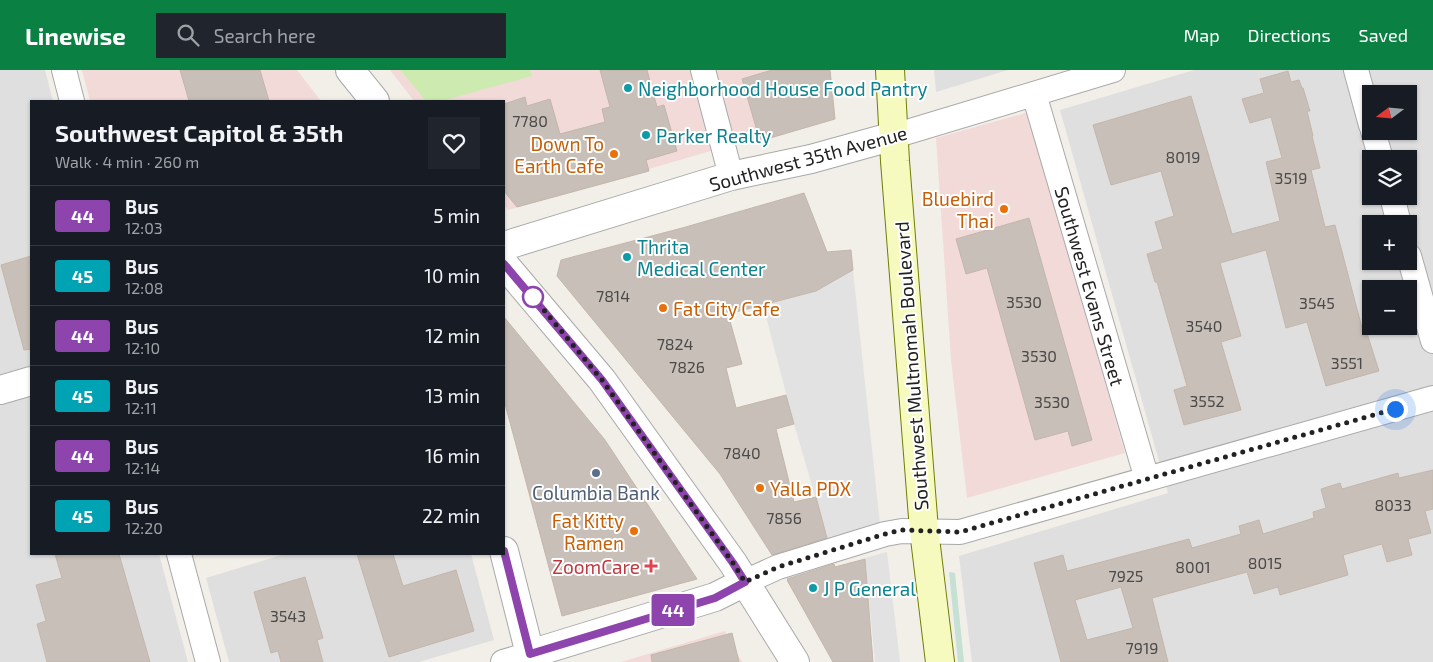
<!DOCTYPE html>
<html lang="en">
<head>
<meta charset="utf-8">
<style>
  body { margin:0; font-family:"Exo 2",sans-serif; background:#20242c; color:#f1f3f6; height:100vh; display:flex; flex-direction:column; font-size:19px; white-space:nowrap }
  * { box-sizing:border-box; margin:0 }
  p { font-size:16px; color:#9ea1a6 }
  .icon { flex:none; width:28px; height:28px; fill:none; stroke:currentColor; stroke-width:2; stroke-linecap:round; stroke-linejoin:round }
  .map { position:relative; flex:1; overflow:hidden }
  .sheet { position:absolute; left:30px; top:30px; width:475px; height:455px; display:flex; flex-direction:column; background:#171b24; border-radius:0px; box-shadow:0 1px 4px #0004 }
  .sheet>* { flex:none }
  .badge { padding:0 10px; border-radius:4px; font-size:18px; line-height:32px }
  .needle { width:32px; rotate:254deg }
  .controls { position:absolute; left:1362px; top:15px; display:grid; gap:10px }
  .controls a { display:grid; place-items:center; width:55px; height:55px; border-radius:0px; background:#171b24; box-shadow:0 1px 4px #0004; font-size:25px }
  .you { position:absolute; width:25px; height:25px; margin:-12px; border:4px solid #fff; border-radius:50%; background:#1a73e8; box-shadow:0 0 0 8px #1a73e833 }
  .map>.badge { position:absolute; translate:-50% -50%; box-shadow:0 0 0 2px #fff }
  .round { display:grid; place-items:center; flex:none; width:52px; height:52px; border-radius:0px; background:#20242c }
  .overview { display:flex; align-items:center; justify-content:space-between; height:85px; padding:0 25px }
  h1 { font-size:24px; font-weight:700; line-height:38px }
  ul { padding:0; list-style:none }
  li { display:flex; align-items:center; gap:15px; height:60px; padding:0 25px; border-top:1px solid #363941 }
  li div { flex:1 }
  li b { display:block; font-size:19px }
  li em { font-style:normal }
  li .badge { min-width:55px; font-weight:700; text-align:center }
  header { display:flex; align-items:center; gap:30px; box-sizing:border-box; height:70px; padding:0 25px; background:#0b8043; color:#fff }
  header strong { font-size:24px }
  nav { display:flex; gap:28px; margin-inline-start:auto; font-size:18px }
  .search { width:350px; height:45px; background:#20242c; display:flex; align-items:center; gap:12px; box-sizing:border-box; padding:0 18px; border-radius:0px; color:#9ea1a6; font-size:19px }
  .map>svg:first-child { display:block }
</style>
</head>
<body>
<header>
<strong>Linewise</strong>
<div class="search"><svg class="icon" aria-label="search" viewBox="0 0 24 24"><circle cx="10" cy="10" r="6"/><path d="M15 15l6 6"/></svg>Search here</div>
<nav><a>Map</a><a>Directions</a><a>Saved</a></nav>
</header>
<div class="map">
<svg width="1433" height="592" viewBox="0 0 1433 592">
  <rect width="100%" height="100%" fill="#f2efe9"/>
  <path fill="#e0dfdf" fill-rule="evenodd" d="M0,0h45l8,31h-22v453h128l29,108h-188z
    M934,0h74l-72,22z
    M1194,0h239v592h-461l-13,-106 209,-63 -108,-383zM1371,24h38v37h-38zM1371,89h38v37h-38zM1371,154h38v37h-38zM1371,219h38v37h-38z
    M285,484h186l23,86 -75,22h-190l-23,-84z"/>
  <path fill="#f2dad9" d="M82,0h215l24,31h-231z
    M390,0h438l3,46 -323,94 -4,-5v-104h-90z
    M1029,42l96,341 -158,45 -16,-138 -15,-222z
    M725,561l17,31h-121z"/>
  <path fill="#cdebb0" d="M400,0h130l2,6 -90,25h-16z"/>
  <path fill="#c6e0d4" d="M949,502l6,1 9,89h-6z"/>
  <path fill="#e2e2e2" d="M853,200l27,255 -52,15 -34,-116 -31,-119z
    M887,482l13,110h-25l-10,-104z"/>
  <path fill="#c7bfb8" stroke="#c4b6ab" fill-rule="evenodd" d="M180,0h80l9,31h-80z
    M600,0h47l10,37 7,-2 13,46 -31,9 3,11 -132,36 -13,-16v-87l21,-7 2,9 23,-7 10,35 45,-12 -3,-13 8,-2z
    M772,0h58l5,49 -75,22 -18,-62z
    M1288,1l3,11 8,-2 3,8h1l7,23h-3l6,25h-1l8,32 -9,2 14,57 10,-2 27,103 3,-1 14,44 -53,15 -19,-64 -21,6 -20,-78 -46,13 21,73 -20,6 20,68 -57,15 -10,-35 13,-4 -30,-104h-2l-8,-28 16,-5 -8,-27 19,-6 -13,-45 -50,14 -18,-60 98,-29 41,138 48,-13 -14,-59 16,-4 -11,-41 -21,6 -8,-24 22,-6 -4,-14z
    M804,123l23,59 24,-2 2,20 -9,5 -28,16 -88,23 14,50 -16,4 10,40 50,-13 8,29 -18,5 18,73 22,-5 11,41 -55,17 -52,-81 -163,-198 4,-16 121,-32z
    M1029,148l63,222 -20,6 -4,-15 -33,9 -48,-172 -21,6 -10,-35z
    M31,186v93l-7,1 -23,-85z
    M504,247l101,123 92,139 -135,37 -58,-216z
    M1433,400v39l-8,2 6,22 -23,6 4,16 -25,7 -5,-18 -39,11 5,20 -68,20 -2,-8 -24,7 -7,-22 -95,26 16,64h-107l-27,-99 29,-8 4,16 122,-32 3,9 49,-14 -2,-8 20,-6 4,14 51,-16 -1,-6 13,-4 -5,-19 19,-6 2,6 56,-16 1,5zM1121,517l12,41 -46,12 -12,-40z
    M55,484h64l31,108h-103l-10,-38 9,-3 -10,-36 26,-7z
    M357,484h36l10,32 53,-16 18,61 -85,26z
    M865,489l8,103h-40l-46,-82h1l-1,-1 47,-15 1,3z
    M305,507l18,61 -6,2 6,22h-42l-3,-11 -7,2 -17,-61z
    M732,563l7,29h-87l-1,-7z"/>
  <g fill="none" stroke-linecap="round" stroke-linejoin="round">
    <g stroke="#a9a9a9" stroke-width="26">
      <path id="minor" d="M64,0l8,31
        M703,0l28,106
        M1356,0l15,55
        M1034,24l113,385
        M1373,61l8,28
        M894,66l219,-66
        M1392,126l7,28
        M1409,186l24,85
        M179,484l29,108
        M745,512l33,-15 107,-33 17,-3 58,1 473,-134
        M503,592l27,-8"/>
    </g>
    <g stroke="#a9a9a9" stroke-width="30">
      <path id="tertiary" d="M350,0l25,31
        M504,176l227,-70 80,-17 83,-23
        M504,194l98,116 131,183 62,99
        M0,320l31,-9
        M504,481l28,111
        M530,584l185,-57 30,-15"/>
    </g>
    <g stroke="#707d05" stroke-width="30">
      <path id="secondary" d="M890,0l5,91 29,369 16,132"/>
    </g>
    <use href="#minor" stroke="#fff" stroke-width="24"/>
    <use href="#tertiary" stroke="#fff" stroke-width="28"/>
    <use href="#secondary" stroke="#f7fabf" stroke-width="28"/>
  </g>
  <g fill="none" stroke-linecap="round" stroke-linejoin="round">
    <g stroke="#fff" stroke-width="11">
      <path id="line" d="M504,194l98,116 131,183 12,19 -30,16 -185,56 -26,-103"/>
    </g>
    <use href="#line" stroke="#8e44ad" stroke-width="8"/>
    <path stroke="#222" stroke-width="5" stroke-dasharray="0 9" d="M533,227l69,83 131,183 12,19 33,-15 107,-33 17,-4 58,2 435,-123"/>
  </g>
  <g fill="#0f9aa8" stroke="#fff" stroke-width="2">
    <circle cx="628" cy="18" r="5"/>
    <circle cx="646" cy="65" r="5"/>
    <circle cx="627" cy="187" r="5"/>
    <circle cx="813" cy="518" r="5"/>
  </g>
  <g fill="#e8710a" stroke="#fff" stroke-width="2">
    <circle cx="614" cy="84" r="5"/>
    <circle cx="1004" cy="139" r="5"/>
    <circle cx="663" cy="238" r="5"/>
    <circle cx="760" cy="418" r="5"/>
    <circle cx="634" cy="461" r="5"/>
  </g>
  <circle fill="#fff" stroke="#8e44ad" stroke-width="2.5" cx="533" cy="227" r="10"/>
  <circle fill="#5c6f8a" stroke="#fff" stroke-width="2" cx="596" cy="403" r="5"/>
  <path fill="#e0444e" stroke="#fff" stroke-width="2" d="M648.5 488.5h5v5h5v5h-5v5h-5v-5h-5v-5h5z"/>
  <g text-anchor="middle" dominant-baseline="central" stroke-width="4" stroke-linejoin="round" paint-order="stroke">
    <g font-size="16" fill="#4b4948">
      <text x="530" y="50">7780</text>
      <text x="1183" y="86">8019</text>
      <text x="1291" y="107">3519</text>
      <text x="613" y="225">7814</text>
      <text x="1024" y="231">3530</text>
      <text x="1317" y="232">3545</text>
      <text x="1204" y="255">3540</text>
      <text x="675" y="273">7824</text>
      <text x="1039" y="285">3530</text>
      <text x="1347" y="292">3551</text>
      <text x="687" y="296">7826</text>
      <text x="1207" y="330">3552</text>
      <text x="1052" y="331">3530</text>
      <text x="742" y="382">7840</text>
      <text x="1393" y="434">8033</text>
      <text x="784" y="447">7856</text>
      <text x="1265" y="492">8015</text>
      <text x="1193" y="496">8001</text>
      <text x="1126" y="505">7925</text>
      <text x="288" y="545">3543</text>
      <text x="1142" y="577">7919</text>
    </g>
    <g font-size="19" fill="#0d838f" stroke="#fff" text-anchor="start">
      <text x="638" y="18">Neighborhood House Food Pantry</text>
      <text x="656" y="65">Parker Realty</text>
      <text x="637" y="176">Thrita<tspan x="637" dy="22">Medical Center</tspan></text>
      <text x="823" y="518">J P General</text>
    </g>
    <g font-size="19" fill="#c56008" stroke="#fff" text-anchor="end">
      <text x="604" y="73">Down To<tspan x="604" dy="22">Earth Cafe</tspan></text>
      <text x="994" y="128">Bluebird<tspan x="994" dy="22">Thai</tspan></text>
      <text x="673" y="238" text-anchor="start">Fat City Cafe</text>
      <text x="770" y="418" text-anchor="start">Yalla PDX</text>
      <text x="624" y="450">Fat Kitty<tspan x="624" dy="22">Ramen</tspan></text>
    </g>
    <g font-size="19" fill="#222" stroke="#fff">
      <text transform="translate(808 88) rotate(-15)">Southwest 35th Avenue</text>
      <text transform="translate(1090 216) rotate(74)">Southwest Evans Street</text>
      <text transform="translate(911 296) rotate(-94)">Southwest Multnomah Boulevard</text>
    </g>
    <g font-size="19" fill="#4e5e75" stroke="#fff">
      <text x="596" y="422">Columbia Bank</text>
    </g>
    <g font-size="19" fill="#be3a42" stroke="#fff" text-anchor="end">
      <text x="640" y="496">ZoomCare</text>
    </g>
  </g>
</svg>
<div class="controls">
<a><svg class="needle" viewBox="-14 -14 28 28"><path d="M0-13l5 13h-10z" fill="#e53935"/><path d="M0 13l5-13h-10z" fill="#9ea1a6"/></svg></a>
<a><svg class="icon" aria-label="layers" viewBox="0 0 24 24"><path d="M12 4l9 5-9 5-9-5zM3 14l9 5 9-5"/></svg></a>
<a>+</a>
<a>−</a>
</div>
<div class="you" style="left:1395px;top:339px"></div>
<b class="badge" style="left:673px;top:540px;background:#8e44ad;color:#fff">44</b>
<section class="sheet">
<div class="overview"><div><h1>Southwest Capitol &amp; 35th</h1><p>Walk · 4 min · 260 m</p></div><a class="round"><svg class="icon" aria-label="heart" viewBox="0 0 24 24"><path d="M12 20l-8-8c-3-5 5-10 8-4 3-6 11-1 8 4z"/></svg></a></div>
<ul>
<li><span class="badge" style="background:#8e44ad;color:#fff">44</span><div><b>Bus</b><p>12:03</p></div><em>5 min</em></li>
<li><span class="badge" style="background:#00a3b4;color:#fff">45</span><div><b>Bus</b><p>12:08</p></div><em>10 min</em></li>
<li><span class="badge" style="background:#8e44ad;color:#fff">44</span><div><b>Bus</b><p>12:10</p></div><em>12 min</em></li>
<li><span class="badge" style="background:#00a3b4;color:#fff">45</span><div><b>Bus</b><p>12:11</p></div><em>13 min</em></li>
<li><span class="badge" style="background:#8e44ad;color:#fff">44</span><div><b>Bus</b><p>12:14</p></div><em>16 min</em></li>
<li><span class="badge" style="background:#00a3b4;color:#fff">45</span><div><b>Bus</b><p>12:20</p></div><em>22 min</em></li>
</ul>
</section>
</div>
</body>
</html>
